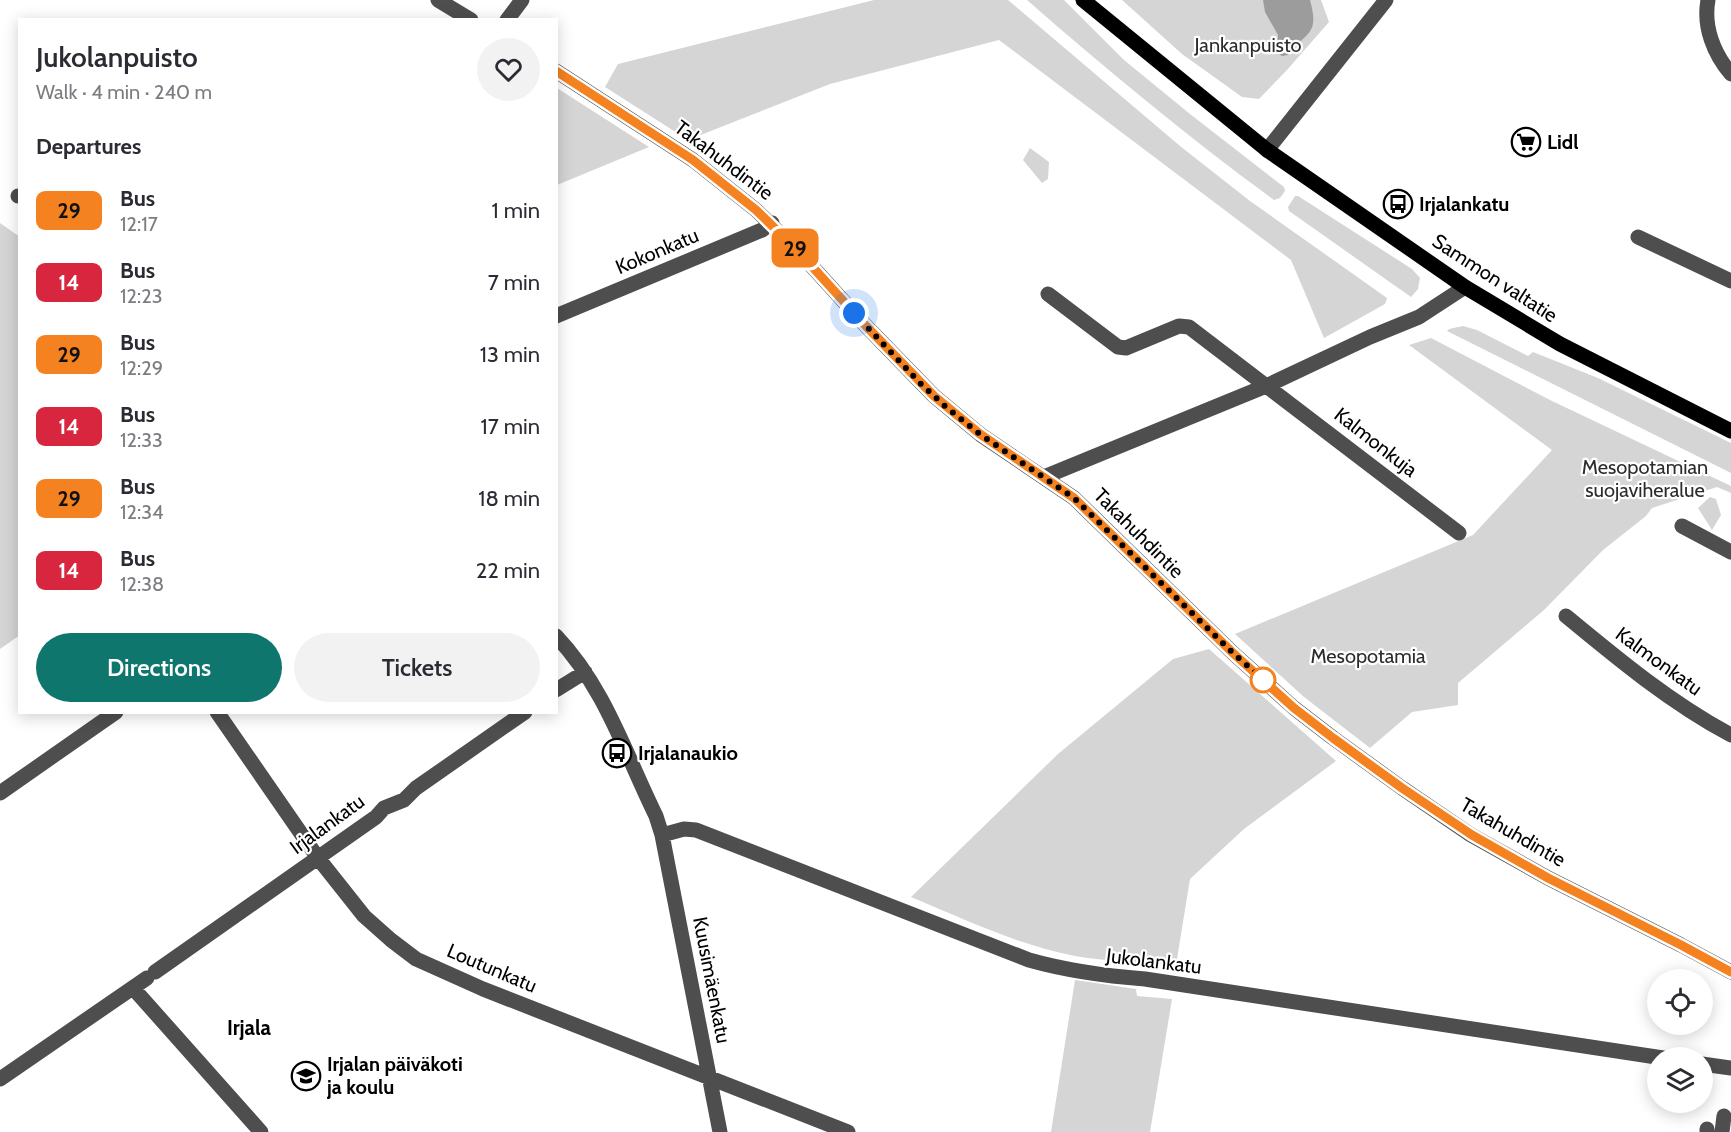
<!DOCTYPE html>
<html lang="en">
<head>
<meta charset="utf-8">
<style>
  body { margin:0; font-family:Cabin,sans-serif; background:#f2f2f3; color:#2b2b33; height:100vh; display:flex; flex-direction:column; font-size:22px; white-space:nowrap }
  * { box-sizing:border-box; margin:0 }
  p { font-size:20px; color:#7c7c81 }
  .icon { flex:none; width:33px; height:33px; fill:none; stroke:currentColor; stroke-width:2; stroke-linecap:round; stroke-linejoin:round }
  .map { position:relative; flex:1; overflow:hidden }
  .side { position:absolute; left:18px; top:18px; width:540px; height:696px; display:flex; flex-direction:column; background:#fff; border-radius:0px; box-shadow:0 3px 15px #0003 }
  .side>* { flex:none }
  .badge { padding:0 12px; border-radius:9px; font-size:21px; line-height:39px }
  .tools { position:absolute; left:1647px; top:969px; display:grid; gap:12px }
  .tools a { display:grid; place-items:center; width:66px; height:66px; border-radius:50%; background:#fff; box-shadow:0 3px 15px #0003; font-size:30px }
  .you { position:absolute; width:30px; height:30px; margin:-15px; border:4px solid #fff; border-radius:50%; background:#1a73e8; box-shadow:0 0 0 9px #1a73e833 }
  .map>.badge { position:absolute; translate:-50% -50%; box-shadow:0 0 0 3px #fff }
  h2 { padding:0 18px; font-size:22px; line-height:54px }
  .round { display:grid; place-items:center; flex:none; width:63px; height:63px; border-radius:32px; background:#f2f2f3 }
  .overview { display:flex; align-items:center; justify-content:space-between; height:102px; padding:0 18px }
  h1 { font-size:28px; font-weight:600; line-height:45px }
  .button { display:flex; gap:12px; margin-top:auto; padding:12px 18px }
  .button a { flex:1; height:69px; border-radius:36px; background:#0f766e; color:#fff; font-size:24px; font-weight:600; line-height:69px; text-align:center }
  .button a+a { background:#f2f2f3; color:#2b2b33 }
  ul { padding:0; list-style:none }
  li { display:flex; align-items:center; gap:18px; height:72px; padding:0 18px }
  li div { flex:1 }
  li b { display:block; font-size:22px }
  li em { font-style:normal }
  li .badge { min-width:66px; font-weight:700; text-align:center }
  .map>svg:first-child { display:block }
</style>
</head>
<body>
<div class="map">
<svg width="1731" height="1132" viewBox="0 0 1731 1132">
  <rect width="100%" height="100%" fill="#fff"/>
  <path fill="#d5d5d5" d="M874,0h134l172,146 70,55 137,97 -2,6 -61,34 -33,-78 -292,-220 -169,44 -142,56 -83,-53 13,-23z
    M1027,0h37l60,60 66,54 94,73 1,4 -5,7 -6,2c-86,-63 -167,-130 -247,-200z
    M1122,0h199l8,22 -42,48 -28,29 -17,-2 -60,-43z
    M557,88l92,59 -92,38z
    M1030,148l19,14 -1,17 -6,4 -19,-23z
    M1295,196h3l114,73 8,9 -2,11 -7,8 -122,-86 -1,-4z
    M0,223l20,14v398l-20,14z
    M1463,326l14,4 51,26 5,-4 65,26 133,65v30l-284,-142 2,-2z
    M1431,338l119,62 181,86v7l-14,-6 -65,21 -6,8 -43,34 -59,60 -86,73v22l-46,7 -42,36 -66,-51 -69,-63 238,-99 79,-85 -143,-105z
    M1710,497l6,2 5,16 -9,15 -14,-22z
    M1209,649l127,112 -92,68 -54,50 -14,86c-33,-4 -67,-3 -101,-9 -57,-11 -111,-37 -164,-59l147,-143 115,-95z
    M1075,980l61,9 1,7 35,3 -22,133h-99z"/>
  <path fill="#9c9c9c" d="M1263,0h47c10,36 -4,31 -22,55l-6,1 -5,-3 1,-18 -13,-23z"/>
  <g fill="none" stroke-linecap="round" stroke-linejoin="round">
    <path stroke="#4e4e4e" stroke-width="15" d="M438,0l33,20
      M1708,0c-5,27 6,54 23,74
      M507,20l15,-20
      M556,71l137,89 63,50 42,41 68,75 68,70 47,39 93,63 160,156 60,54 39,30 69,50 69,47 77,43 133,67 50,27
      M1267,150l119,-150
      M18,196h2
      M1638,237l93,44
      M1048,294l70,53 8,1 53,-22 10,1 270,206
      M556,316l206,-86 10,-7
      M1044,477l222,-91 104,-49 49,-20 46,-30
      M1682,526l49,26
      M1566,616c52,43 105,87 165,119
      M556,636c48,50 70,119 100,180l6,19 58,297
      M556,690l29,-18
      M217,712l101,146 46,58 27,24 25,19 67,30 365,143
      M0,793l116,-81
      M662,835l22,-6 12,1 333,130c39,11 76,16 116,19l518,79
      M155,972l221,-155 8,-9 20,-8 12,-12 109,-76
      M133,988l128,144
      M1702,1064l29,4
      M0,1079l147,-101
      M1707,1132v-3
      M1722,1132l2,-16"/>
    <path stroke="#000" stroke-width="15" d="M1083,0l184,150 198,137 95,57 171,87"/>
  </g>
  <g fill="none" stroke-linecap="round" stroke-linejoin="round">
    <g stroke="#fff" stroke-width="14">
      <path id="line" d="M556,71l137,89 63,50 42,41 68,75 68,70 46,38 94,64 160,156 60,54 39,30 69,50 70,47 76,43 133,67 50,27"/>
    </g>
    <use href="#line" stroke="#f58220" stroke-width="9"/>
    <path stroke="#000" stroke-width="6" stroke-dasharray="0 10.8" d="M854,313l66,70 26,24 35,28 93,63 160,156 32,28 -3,-2"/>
  </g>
  <defs>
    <g id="supermarket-ring" transform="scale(1.5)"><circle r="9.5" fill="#fff" stroke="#000" stroke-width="1.5"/><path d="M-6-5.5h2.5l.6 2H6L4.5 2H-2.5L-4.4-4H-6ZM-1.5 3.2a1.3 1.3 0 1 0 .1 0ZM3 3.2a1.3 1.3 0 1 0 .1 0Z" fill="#000"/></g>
    <g id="bus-ring" transform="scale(1.5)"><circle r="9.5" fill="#fff" stroke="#000" stroke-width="1.5"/><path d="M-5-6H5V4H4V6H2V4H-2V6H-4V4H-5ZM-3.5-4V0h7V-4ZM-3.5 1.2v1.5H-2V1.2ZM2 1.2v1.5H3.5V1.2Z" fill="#000"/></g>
    <g id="school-ring" transform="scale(1.5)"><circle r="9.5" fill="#fff" stroke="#000" stroke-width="1.5"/><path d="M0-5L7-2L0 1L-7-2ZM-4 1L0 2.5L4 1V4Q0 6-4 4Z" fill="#000"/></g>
  </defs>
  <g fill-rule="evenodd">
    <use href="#supermarket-ring" x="1526" y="142"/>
    <use href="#bus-ring" x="1398" y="204"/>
    <use href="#bus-ring" x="617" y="753"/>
    <use href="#school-ring" x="306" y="1076"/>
  </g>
  <circle fill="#fff" stroke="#f58220" stroke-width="3" cx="1263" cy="680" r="12"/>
  <g text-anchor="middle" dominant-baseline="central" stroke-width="4.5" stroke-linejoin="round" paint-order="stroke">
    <g font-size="20" fill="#2c2c2c" stroke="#fff">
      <text x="1248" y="45">Jankanpuisto</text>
      <text x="1645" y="467">Mesopotamian<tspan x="1645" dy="23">suojaviheralue</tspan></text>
      <text x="1368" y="656">Mesopotamia</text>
    </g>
    <g font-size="20" font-weight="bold" fill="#000" stroke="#fff" text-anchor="start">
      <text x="1547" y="142">Lidl</text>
      <text x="1419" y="204">Irjalankatu</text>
      <text x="638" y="753">Irjalanaukio</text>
      <text x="327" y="1064">Irjalan päiväkoti<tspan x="327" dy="23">ja koulu</tspan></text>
    </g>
    <g font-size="20" fill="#000" stroke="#fff">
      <text transform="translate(724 160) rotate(37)">Takahuhdintie</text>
      <text transform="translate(657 251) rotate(-23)">Kokonkatu</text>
      <text transform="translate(1495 278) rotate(33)">Sammon valtatie</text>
      <text transform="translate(1376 442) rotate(38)">Kalmonkuja</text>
      <text transform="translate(1139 533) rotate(45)">Takahuhdintie</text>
      <text transform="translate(1659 661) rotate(36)">Kalmonkatu</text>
      <text transform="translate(327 824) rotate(-36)">Irjalankatu</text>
      <text transform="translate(1513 832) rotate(30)">Takahuhdintie</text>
      <text transform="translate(1154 961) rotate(7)">Jukolankatu</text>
      <text transform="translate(492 968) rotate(23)">Loutunkatu</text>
      <text transform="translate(712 980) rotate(79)">Kuusimäenkatu</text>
    </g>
    <g font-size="21" font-weight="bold" fill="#000" stroke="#fff">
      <text x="249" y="1027">Irjala</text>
    </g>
  </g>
</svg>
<div class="tools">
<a><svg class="icon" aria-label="locate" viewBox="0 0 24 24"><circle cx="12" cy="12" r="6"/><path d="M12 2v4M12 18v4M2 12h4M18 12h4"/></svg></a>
<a><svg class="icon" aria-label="layers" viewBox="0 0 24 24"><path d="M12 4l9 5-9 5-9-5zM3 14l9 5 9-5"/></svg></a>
</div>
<div class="you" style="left:854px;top:313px"></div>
<b class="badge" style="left:795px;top:248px;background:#f58220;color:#111">29</b>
<section class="side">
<div class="overview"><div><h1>Jukolanpuisto</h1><p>Walk · 4 min · 240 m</p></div><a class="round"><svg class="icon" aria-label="heart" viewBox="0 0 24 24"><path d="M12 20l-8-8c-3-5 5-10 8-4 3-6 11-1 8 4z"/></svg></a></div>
<h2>Departures</h2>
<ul>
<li><span class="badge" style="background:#f58220;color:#111">29</span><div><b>Bus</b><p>12:17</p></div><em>1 min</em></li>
<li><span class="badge" style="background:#d7263d;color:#fff">14</span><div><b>Bus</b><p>12:23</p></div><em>7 min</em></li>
<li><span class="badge" style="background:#f58220;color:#111">29</span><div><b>Bus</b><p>12:29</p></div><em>13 min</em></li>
<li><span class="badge" style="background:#d7263d;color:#fff">14</span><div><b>Bus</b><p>12:33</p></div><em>17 min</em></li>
<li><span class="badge" style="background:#f58220;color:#111">29</span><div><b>Bus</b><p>12:34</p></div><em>18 min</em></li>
<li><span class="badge" style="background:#d7263d;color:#fff">14</span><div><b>Bus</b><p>12:38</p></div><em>22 min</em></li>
</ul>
<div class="button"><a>Directions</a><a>Tickets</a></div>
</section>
</div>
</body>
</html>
